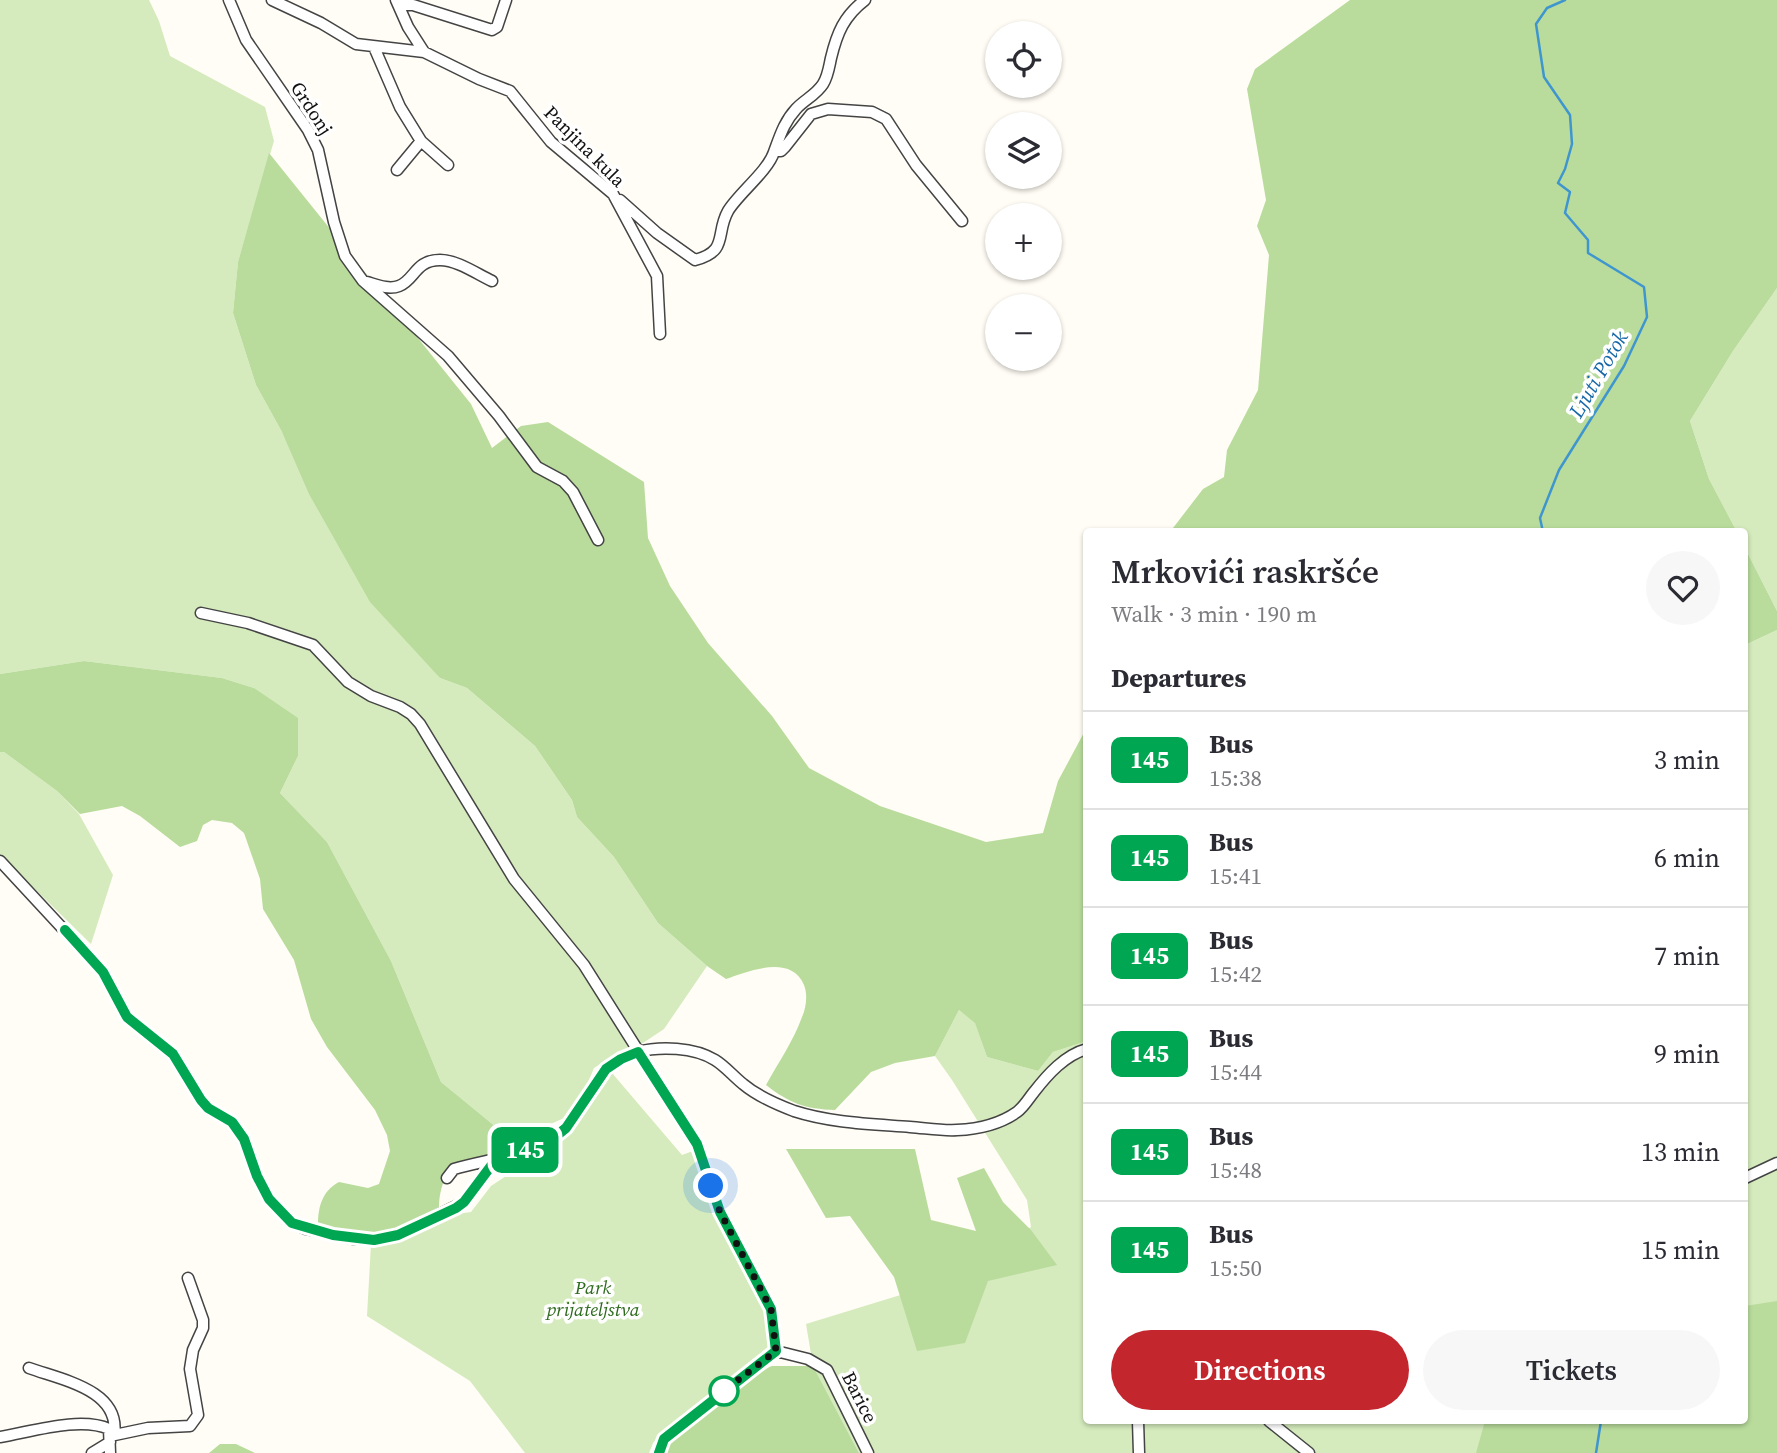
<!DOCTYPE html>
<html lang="en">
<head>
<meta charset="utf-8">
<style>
  body { margin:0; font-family:"Source Serif 4",serif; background:#f7f7f7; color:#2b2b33; height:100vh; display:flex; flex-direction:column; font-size:26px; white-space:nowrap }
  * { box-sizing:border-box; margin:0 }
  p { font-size:23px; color:#7c7c81 }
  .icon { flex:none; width:38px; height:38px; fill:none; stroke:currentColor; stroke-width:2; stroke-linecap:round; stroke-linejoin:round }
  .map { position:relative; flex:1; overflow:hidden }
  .panel { position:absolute; left:1083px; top:528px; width:665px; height:896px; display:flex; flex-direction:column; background:#fff; border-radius:7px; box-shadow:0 2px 5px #0004 }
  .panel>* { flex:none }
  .badge { padding:0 14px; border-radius:10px; font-size:24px; line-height:46px }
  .controls { position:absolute; left:985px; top:21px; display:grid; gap:14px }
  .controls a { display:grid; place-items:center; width:77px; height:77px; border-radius:50%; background:#fff; box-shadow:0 2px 5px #0004; font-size:35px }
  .you { position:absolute; width:35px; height:35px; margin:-18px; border:5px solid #fff; border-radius:50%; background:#1a73e8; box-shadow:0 0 0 10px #1a73e833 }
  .map>.badge { position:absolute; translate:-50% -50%; box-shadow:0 0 0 4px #fff }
  h2 { padding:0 28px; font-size:26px; line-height:63px }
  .round { display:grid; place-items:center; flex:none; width:74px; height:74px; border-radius:37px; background:#f7f7f7 }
  .summary { display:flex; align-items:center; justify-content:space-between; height:119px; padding:0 28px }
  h1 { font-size:33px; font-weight:600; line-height:52px }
  .button { display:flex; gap:14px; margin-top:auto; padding:14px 28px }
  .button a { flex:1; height:80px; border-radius:42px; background:#c4262e; color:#fff; font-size:28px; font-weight:600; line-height:80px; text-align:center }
  .button a+a { background:#f7f7f7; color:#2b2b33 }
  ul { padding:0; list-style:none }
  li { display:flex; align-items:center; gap:21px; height:98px; padding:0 28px; border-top:2px solid #e1e1e2 }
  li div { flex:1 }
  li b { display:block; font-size:26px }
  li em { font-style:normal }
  li .badge { min-width:77px; font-weight:700; text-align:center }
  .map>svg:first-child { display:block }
</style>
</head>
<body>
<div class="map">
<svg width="1777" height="1453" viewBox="0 0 1777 1453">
  <rect width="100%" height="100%" fill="#fffdf5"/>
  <path fill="#d5ebbd" d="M0,0h149l10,21 11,35 95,51 9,34 -36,121 -5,51 23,72 26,47 158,246 27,10 68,58 37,54 5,17 37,40 44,66 49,43 -43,63 -24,16 -23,8 -23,15 -12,28 -18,22 -51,23 -72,-59 -50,-121 -64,-119 -47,-49 18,-37 -44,-68 -32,-10 -138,-17 -84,13z
    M1777,288v323l-32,-63v-16h-8l-28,-53 -19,-58 43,-70z
    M1777,630v823h-918l-46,-87 -7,-42 153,-47 72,-50 -4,-27 -75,-120 -17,-24 24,-46 16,12 12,35 51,14 15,-19 34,-11v380h658v-776z
    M0,752h4l53,39 22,23 34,61 -22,69 -91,-89z
    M612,1073l70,82 11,-4 21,62 52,96 2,38 -105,84 -10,12 -4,10h-124l-55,-72 -103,-65 4,-72 72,-28 28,-4 20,-26 71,-47 19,-20z"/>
  <path fill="#b9dc9c" d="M1350,0h427v288l-44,63 -43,70 19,58 28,53h-572l8,-4 30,-39 21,-12 3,-27 31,-60 11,-135 -12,-29 9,-26 -19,-111 8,-20z
    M269,153l202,251 21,44 29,-22 27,-4 96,60 4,56 22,48 38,57 64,73 37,52 71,38 106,36 57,-9 15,-52 29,-54v314l-34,11 -15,19 -51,-14 -12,-34 -16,-13 -24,46 -40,7 -24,9 -36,38c-30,-1 -46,-7 -69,-25 12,-22 28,-45 36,-68 4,-9 6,-22 2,-32 -13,-31 -55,-14 -78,-6l-19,-13 -49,-43 -44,-66 -37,-40 -5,-17 -37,-54 -68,-58 -27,-10 -70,-76 -61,-108 -27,-62 -26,-47 -23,-72 5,-51z
    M1745,548l32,63v19l-32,15z
    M84,661l138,17 32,10 44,30v38l-18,37 47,49 64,119 50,121 72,59c-5,4 -11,11 -18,13 -9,3 -18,3 -27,5 -22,6 -29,29 -29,50 -14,6 -26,14 -40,20 -25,11 -55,2 -81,-4 0,-18 4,-34 21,-43l29,6 11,-4 11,-33 -3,-16 -12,-25 -48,-63 -16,-28 -17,-59 -31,-51 -3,-30 -16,-46 -12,-10 -20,-3 -9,5 -6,16 -17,6 -40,-31 -18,-10 -42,8 -23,-23 -53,-39h-4v-78z
    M786,1149h129l16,71 45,11 -19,-53 27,-10 19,34 28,28 26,35 -69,16 -23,62 -48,8 -23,-74 -44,-61 -24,2z
    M1777,1301v152h-301l9,-32h260v-115z
    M772,1366h41l46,87h-194c9,-21 85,-79 107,-87z
    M220,1444h16l19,9h-46z"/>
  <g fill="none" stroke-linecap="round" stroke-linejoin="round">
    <path stroke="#3f96cf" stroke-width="2.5" d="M1543,532l-3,-14 19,-48 65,-104 23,-49 -3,-30 -56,-34v-13l-23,-27 5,-21 -12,-9 7,-14 7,-25 -2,-29 -26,-38 -8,-53 11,-16 18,-8
      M1596,1453l5,-32"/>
    <g stroke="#444" stroke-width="13">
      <path id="street" d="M229,0l17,40 62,90 10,20 16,72 11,34 18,25 85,75 51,60 38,51 26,14 10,11 25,48
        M272,0l49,23 35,21 68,8
        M396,0l12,27 16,25 55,27 31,12 41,51 62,52 44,82 3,58
        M401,5h12l79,25 5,-3 9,-27
        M374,47l26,60 21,34 -24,29
        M421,141l27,24
        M775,151h6l4,-4 26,-33 17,-5 44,3 14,7 30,46 46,56
        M620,200l37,33 38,27c34,-9 20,-26 33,-49 10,-17 40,-40 46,-59 6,-16 10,-30 22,-43 8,-9 20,-14 27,-25 5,-8 6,-17 8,-26 6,-25 13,-42 34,-58
        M367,282c10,3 22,8 32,4 16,-6 16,-26 41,-26 17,0 37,14 52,21
        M201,613l47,10 65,22 35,37 23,14 29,11 11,7 9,10 94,155 70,86 113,179 23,68 51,97 5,42
        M0,861l103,111 24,45 46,37 27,46 8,8 24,14 12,17 13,37 12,23 23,24 14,6 47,10 21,1 24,-5 66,-33 33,-44
        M447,1178l7,-9c29,-9 77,-14 101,-32 32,-25 39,-73 82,-85 23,-6 57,-5 78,8 10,6 18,16 28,24 13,11 35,21 51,27 37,12 78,13 116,16 15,1 32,4 47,3 21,-1 43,-6 60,-18 7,-5 12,-14 17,-20 14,-18 31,-37 53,-43
        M1745,1178l32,-15
        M776,1351l32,8 19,11 41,83
        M29,1368c33,12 92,22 85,67
        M1138,1421l1,32
        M1269,1421l40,32
        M110,1436l38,-8 42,-2 8,-11 -8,-46 3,-19 10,-22v-8l-15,-42
        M0,1437c31,-5 80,-21 109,-8l1,24
        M92,1453l18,-11
        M659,1453l5,-14 112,-88"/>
    </g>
    <use href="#street" stroke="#fff" stroke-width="10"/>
  </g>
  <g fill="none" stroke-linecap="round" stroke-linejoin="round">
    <g stroke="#fff" stroke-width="16">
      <path id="line" d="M65,930l38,42 24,45 46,37 28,46 7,8 24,14 12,17 13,37 12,23 23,24 41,12 41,5 24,-5 58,-27 8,-6 33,-44 54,-18 15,-12 40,-59 15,-10 17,-7 59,92 23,68 51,97 5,42 -112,88 -5,14"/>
    </g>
    <use href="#line" stroke="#00a651" stroke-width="10"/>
    <path stroke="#111" stroke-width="7" stroke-dasharray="0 12.6" d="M711,1186l9,26 51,97 5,42 -60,46 8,-6"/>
  </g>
  <circle fill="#fff" stroke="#00a651" stroke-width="3.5" cx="724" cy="1391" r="14"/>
  <g text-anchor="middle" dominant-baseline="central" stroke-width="7" stroke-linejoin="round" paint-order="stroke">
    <g font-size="19" fill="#111" stroke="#fff">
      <text transform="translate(312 108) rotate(57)">Grdonj</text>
      <text transform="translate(585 146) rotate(45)">Panjina kula</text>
      <text transform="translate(860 1397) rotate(63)">Barice</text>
    </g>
    <g font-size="19" font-style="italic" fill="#2f6b1f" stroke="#fff">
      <text x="593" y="1287">Park<tspan x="593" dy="22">prijateljstva</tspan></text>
    </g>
    <g font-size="21" font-style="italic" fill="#1768a6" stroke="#fff">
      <text transform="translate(1598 374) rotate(-60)">Ljuti Potok</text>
    </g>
  </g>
</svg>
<div class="controls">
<a><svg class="icon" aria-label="locate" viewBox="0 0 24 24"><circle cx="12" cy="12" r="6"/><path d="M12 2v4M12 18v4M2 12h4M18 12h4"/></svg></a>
<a><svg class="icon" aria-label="layers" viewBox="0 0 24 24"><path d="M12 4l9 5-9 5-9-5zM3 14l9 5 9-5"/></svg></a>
<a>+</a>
<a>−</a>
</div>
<div class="you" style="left:711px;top:1186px"></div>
<b class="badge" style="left:525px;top:1150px;background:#00a651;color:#fff">145</b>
<section class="panel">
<div class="summary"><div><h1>Mrkovići raskršće</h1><p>Walk · 3 min · 190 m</p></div><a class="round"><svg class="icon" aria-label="heart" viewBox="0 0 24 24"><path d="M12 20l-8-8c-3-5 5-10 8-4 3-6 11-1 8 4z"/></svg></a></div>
<h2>Departures</h2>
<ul>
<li><span class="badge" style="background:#00a651;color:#fff">145</span><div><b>Bus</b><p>15:38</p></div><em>3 min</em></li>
<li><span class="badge" style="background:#00a651;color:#fff">145</span><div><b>Bus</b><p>15:41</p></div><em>6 min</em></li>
<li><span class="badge" style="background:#00a651;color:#fff">145</span><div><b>Bus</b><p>15:42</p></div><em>7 min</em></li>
<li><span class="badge" style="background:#00a651;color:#fff">145</span><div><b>Bus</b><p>15:44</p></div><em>9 min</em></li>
<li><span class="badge" style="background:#00a651;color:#fff">145</span><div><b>Bus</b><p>15:48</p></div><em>13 min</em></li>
<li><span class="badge" style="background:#00a651;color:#fff">145</span><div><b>Bus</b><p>15:50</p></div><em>15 min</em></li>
</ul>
<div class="button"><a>Directions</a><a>Tickets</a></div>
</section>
</div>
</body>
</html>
